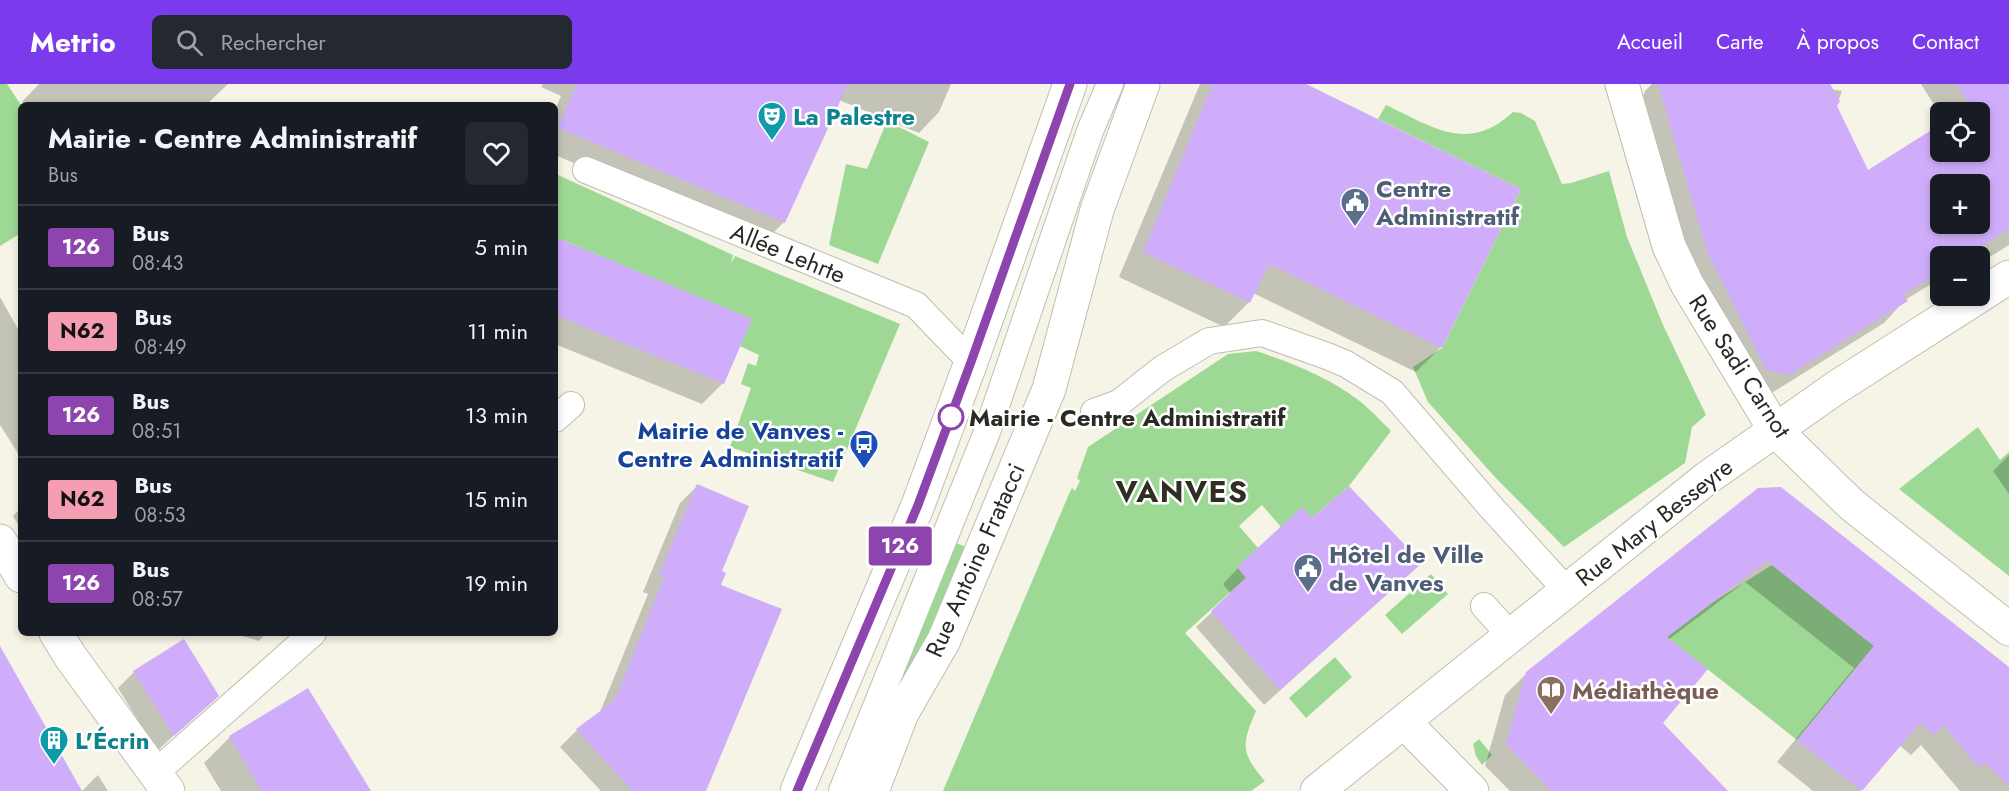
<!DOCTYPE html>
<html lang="fr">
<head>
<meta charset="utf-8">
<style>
  body { margin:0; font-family:Jost,sans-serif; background:#242831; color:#f1f3f6; height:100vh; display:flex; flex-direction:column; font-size:22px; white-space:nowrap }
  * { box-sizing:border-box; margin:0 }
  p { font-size:20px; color:#9ea1a6 }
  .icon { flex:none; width:33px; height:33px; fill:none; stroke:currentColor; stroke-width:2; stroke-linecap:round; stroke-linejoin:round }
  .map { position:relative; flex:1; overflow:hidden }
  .sheet { position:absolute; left:18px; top:18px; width:540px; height:534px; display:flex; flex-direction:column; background:#171b24; border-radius:9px; box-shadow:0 3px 9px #0003 }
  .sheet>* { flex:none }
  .badge { padding:0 12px; border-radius:4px; font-size:21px; line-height:39px }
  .controls { position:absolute; left:1930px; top:18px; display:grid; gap:12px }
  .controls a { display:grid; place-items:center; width:60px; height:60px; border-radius:9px; background:#171b24; box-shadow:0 3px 9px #0003; font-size:30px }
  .map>.badge { position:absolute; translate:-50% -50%; box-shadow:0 0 0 3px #fff }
  .round { display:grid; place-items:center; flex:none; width:63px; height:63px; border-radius:9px; background:#242831 }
  .overview { display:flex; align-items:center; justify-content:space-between; height:102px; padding:0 30px }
  h1 { font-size:28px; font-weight:700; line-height:45px }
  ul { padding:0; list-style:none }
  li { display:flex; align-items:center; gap:18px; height:84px; padding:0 30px; border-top:2px solid #363941 }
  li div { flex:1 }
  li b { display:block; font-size:22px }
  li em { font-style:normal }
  li .badge { min-width:66px; font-weight:700; text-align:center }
  header { display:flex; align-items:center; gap:36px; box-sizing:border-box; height:84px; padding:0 30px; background:#7c3aed; color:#fff }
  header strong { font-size:28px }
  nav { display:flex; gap:33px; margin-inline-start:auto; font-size:21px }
  .search { width:420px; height:54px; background:#242831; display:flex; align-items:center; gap:15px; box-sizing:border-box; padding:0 21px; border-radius:9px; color:#9ea1a6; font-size:22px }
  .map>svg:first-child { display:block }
</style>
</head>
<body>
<header>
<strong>Metrio</strong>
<div class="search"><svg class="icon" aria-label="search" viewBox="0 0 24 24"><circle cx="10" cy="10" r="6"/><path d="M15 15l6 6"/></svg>Rechercher</div>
<nav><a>Accueil</a><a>Carte</a><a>À propos</a><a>Contact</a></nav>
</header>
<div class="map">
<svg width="2009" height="707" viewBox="0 0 2009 707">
  <rect width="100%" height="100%" fill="#f6f4e6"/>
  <path fill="#9dd994" d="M0,0h7l14,21v128l-21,13z
    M1386,21c47,22 82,49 127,7l8,1 14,8 27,63 9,-1 38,-12 18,66 36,88 43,90 -14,12 -7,36 -121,84 -70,-71 -66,-74 -15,-35 29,-19 79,-159 -143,-70z
    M887,37l42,21 -51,122 -49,-19 17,-81 21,5z
    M558,91l175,80 -2,9 4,-8 165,68 -67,158 -103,-35 21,-59 -10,-4 7,-21 8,3 3,-11 -19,-9 11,-27 -196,-82v-56z
    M1256,267c34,11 72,26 101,48 12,9 23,21 34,32l-42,55 -37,32 -31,9 -19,-22 -23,21 19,22 -12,30 -61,55 71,78c-15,34 -15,43 9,70l-14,10h-308l126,-297 3,-6 3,3 5,-10 -3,-3 11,-31 140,-93z
    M1978,343l22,33 9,-8v124l-110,-87z
    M954,458l16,7 -37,92 -43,64z
    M1772,481l102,81 -77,94 -130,-103 46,-35z
    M1431,490l17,20 -46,40 -17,-19z
    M1335,573l17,20 -46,41 -17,-20z
    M1479,655l13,16 -10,10 -6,-9 -3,-12z"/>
  <path fill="#0003" fill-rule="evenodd" d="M39,0h189l-22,21h-182l-2,-3z
    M543,0h408l-12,28 -20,21 -80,-33 -55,122 -21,21 -208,-88v-45l6,-14 -20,-9z
    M1200,0h102l139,263 -25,25 -163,-79 -4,9 -25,25 -105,-50z
    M1652,0h166l2,3 22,4 -6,15 31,66 74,-46v26h39v-40h-39v4l-20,-32h88v161l-29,18v-7h-39v22l-36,22 -21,23 -119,74 -79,-120 -48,-166 7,-20zM1941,100h39v40h-39z
    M555,154l168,145 -21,21 -147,-60z
    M0,213l19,34 2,-1v128l-21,-33z
    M2009,371v39l-16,-23z
    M697,402l23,86 -1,14 61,24 -75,181h-104l-41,-44 17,-17 23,-18 48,-118 -5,-2 37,-89z
    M1759,405l250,180v122h-49l-39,-46 -10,10 -12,-10 -39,46h-47l-36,-29 77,-94 -109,-86 -77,58 -7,83 65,68h-216l-25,-25 20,-71 22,-22z
    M21,424v21l-8,-13z
    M1312,436l93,58 -141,127 -68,-78 35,-33 -8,-10 15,-16z
    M232,549h34l-7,8z
    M134,588l78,28 -55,51 -39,-63z
    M307,607l63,100h-149l-17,-28 26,-26z
    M98,691l10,16h-26z"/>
  <path fill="#d0adfb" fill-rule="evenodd" d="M577,0h271l-63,139 -227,-95z
    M1213,0h93l215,105 -79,159 -173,-84 -19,39 -107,-51z
    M1658,0h172l10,17 -3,5 31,64 73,-46v28h39v-40h-20l10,-6 -13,-22h52v145l-44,27h-24v15l-38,24 5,6 -119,74 -23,-5 -58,-116zM1941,100h39v40h-39z
    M555,153l197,82 -28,65 -169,-69z
    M697,400l52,22 -27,65 4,2 -5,12 61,24 -76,182h-73l-57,-62 39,-29 49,-123 -5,-2z
    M1349,402l73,77 -142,127 -69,-79 35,-33 -9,-11 65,-60 10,11z
    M1781,403l228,180v119l-24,-23 -6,5 -36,-43 -9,10 -14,-12 -58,68 -65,-51 77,-94 -107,-85 -100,76 41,32 -45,54 65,68h-177l-45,-47 20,-72 232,-184z
    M184,555l35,57 -45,40 -41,-65z
    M0,562l82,145h-82z
    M308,604l63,103h-109l-33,-55z"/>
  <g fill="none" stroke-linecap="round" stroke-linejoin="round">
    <g stroke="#c0beb0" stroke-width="28">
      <path id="service" d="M586,86l330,135 55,57
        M1094,328l25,-9 43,-34 47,-28 53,-8 65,23 19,8 46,28 98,114 77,85
        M555,335l16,-14
        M1484,522l27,30
        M155,689l158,-140
        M842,707l145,-359 103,-301 20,-47"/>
    </g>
    <g stroke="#c0beb0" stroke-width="35">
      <path id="minor" d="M1622,0l47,162 18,38 88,146 77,75 157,124
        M1404,638l68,69
        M1317,707l390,-313 130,-91 172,-110"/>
    </g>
    <g stroke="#c0beb0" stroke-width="35">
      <path id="secondary" d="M0,457l21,35
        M56,549l14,23 98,135
        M797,707l121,-286 53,-143 99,-278
        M872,707l30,-78 42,-73 105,-251 48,-179 46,-126"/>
    </g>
    <use href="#service" stroke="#fff" stroke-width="26"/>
    <use href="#minor" stroke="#fff" stroke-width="33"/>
    <use href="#secondary" stroke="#fff" stroke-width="33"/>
  </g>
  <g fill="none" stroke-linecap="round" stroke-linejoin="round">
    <g stroke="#fff" stroke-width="14">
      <path id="line" d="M797,707l121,-286 53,-143 99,-278"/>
    </g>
    <use href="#line" stroke="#8e44ad" stroke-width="9"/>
  </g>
  <defs>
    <g id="theatre-pin" transform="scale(1.5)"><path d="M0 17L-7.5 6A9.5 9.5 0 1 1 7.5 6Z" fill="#0f9aa8" stroke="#fff"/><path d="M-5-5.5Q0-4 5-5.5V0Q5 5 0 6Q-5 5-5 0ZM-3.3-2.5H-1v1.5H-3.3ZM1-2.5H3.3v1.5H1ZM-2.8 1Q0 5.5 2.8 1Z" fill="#fff"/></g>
    <g id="civic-pin" transform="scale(1.5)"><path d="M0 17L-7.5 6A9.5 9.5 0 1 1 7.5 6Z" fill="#5c6f8a" stroke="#fff"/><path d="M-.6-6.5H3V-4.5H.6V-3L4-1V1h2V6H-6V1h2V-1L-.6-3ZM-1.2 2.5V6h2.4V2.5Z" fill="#fff"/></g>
    <g id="bus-pin" transform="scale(1.5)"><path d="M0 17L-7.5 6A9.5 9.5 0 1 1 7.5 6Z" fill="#1a4fb4" stroke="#fff"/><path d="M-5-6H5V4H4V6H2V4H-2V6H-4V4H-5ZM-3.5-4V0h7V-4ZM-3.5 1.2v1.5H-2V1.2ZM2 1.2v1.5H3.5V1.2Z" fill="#fff"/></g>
    <g id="library-pin" transform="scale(1.5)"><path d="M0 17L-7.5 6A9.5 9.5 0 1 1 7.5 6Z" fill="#8d6e63" stroke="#fff"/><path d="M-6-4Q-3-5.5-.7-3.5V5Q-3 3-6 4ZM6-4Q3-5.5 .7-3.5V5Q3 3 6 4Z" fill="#fff"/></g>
    <g id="building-pin" transform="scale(1.5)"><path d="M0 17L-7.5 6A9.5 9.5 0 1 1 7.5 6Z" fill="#0f9aa8" stroke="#fff"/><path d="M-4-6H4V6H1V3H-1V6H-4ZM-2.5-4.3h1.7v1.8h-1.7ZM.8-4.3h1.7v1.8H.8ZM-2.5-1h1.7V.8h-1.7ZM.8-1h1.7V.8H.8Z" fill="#fff"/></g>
  </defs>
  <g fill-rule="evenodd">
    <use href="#theatre-pin" x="772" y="32"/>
    <use href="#civic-pin" x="1355" y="118"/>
    <use href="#bus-pin" x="864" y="360"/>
    <use href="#civic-pin" x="1308" y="484"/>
    <use href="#library-pin" x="1551" y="606"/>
    <use href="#building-pin" x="54" y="656"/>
  </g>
  <circle fill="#fff" stroke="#8e44ad" stroke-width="3" cx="951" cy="333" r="12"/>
  <g text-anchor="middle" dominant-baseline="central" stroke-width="5" stroke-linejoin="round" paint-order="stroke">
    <g font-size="24" font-weight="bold" fill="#0d838f" stroke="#fff" text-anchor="start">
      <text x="793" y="32">La Palestre</text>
      <text x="75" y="656">L'Écrin</text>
    </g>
    <g font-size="24" font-weight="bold" fill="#4e5e75" stroke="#fff" text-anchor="start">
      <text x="1376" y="104">Centre<tspan x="1376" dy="28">Administratif</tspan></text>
      <text x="1329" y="470">Hôtel de Ville<tspan x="1329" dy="28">de Vanves</tspan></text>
    </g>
    <g font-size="24" fill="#2a2924" stroke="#fff">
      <text transform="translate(788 169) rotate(22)">Allée Lehrte</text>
      <text transform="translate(1740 282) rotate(57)">Rue Sadi Carnot</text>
      <text transform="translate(1654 438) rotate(-38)">Rue Mary Besseyre</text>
      <text transform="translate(975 476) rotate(-66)">Rue Antoine Fratacci</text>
    </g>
    <g font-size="24" font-weight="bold" fill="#2a2924" stroke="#fff" text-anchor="start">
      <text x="969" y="333">Mairie - Centre Administratif</text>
    </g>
    <g font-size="24" font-weight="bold" fill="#164399" stroke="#fff" text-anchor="end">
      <text x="843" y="346">Mairie de Vanves -<tspan x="843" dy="28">Centre Administratif</tspan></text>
    </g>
    <g font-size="24" font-weight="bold" fill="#785e54" stroke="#fff" text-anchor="start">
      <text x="1572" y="606">Médiathèque</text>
    </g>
    <g font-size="30" font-weight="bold" letter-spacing="1.5" fill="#2f2e23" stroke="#fff">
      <text x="1182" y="407">VANVES</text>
    </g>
  </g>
</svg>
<div class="controls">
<a><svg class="icon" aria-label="locate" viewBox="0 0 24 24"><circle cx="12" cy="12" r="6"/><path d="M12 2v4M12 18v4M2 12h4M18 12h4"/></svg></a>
<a>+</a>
<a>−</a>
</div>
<b class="badge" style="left:900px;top:462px;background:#8e44ad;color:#fff">126</b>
<section class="sheet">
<div class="overview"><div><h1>Mairie - Centre Administratif</h1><p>Bus</p></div><a class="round"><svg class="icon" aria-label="heart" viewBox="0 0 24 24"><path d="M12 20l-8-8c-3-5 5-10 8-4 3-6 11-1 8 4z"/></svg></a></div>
<ul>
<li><span class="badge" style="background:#8e44ad;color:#fff">126</span><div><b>Bus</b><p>08:43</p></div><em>5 min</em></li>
<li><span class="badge" style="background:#f59eb3;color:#111">N62</span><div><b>Bus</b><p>08:49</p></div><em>11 min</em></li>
<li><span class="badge" style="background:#8e44ad;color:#fff">126</span><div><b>Bus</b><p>08:51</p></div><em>13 min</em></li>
<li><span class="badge" style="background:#f59eb3;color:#111">N62</span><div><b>Bus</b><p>08:53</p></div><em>15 min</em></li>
<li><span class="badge" style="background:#8e44ad;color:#fff">126</span><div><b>Bus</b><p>08:57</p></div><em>19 min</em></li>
</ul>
</section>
</div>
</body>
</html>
